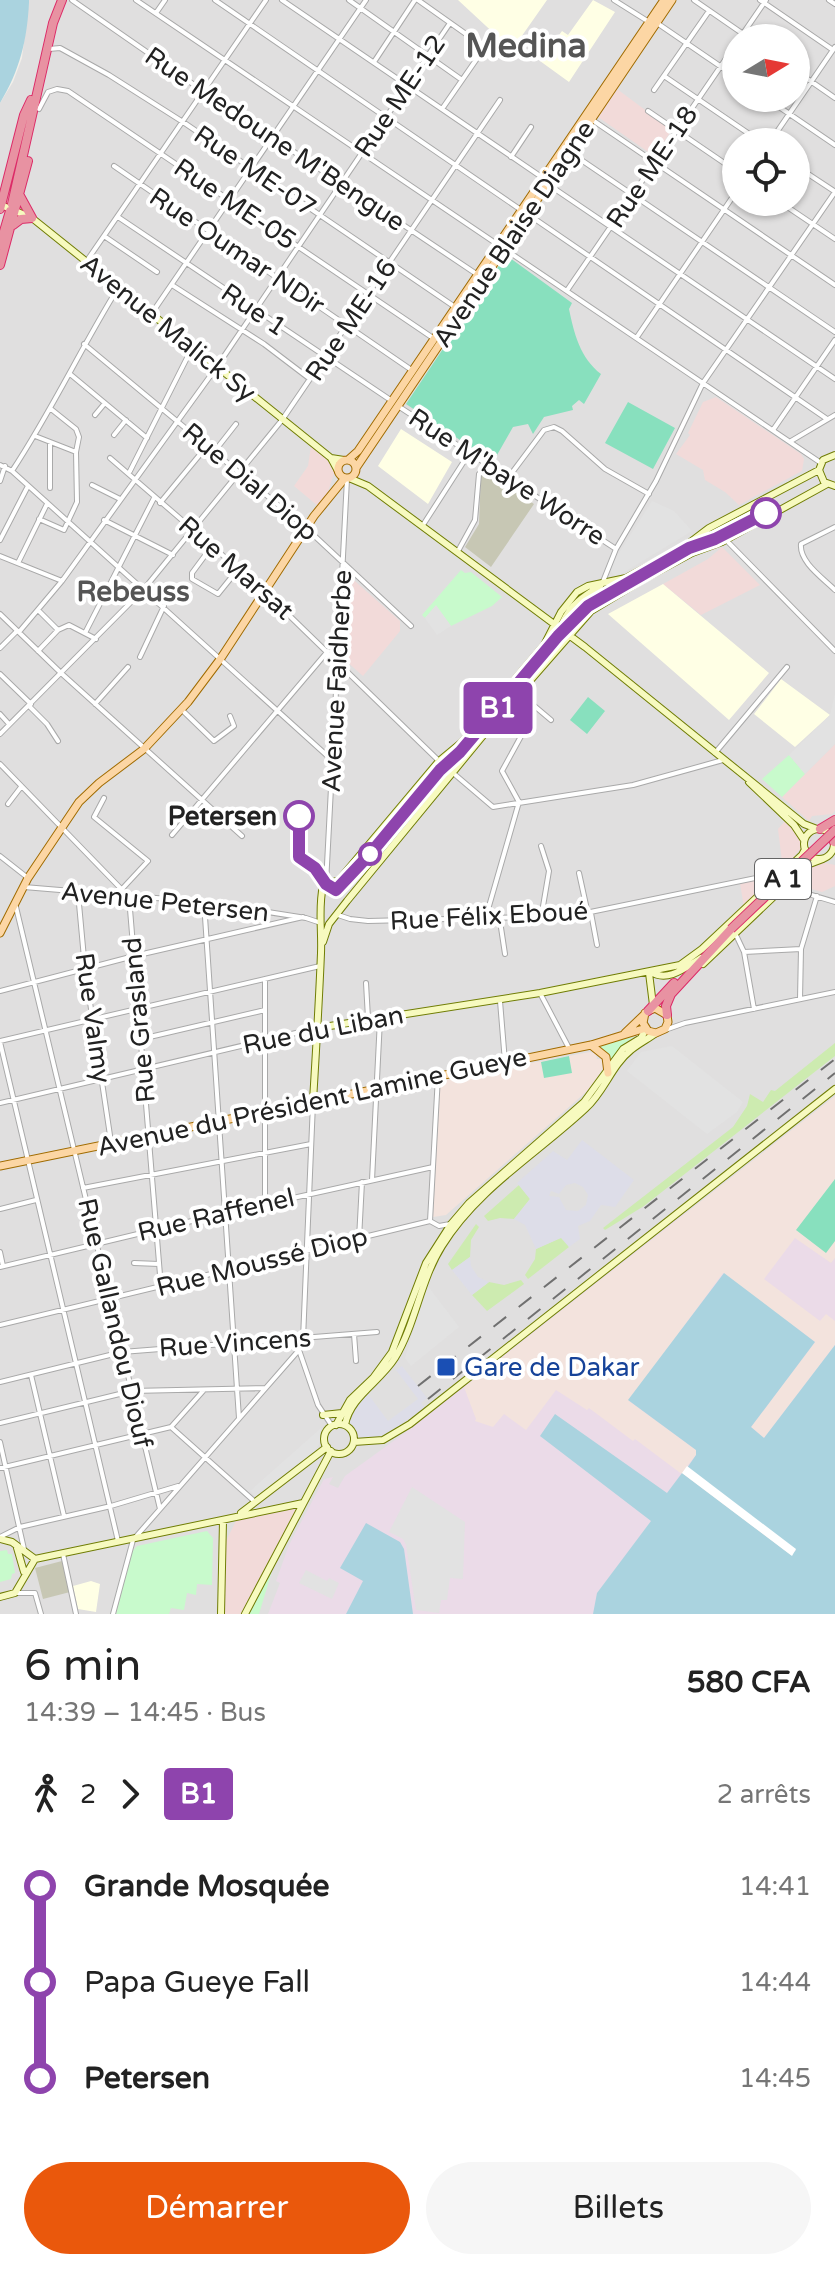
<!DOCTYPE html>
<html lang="fr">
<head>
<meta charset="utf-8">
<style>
  body { margin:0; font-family:"Varela Round",sans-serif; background:#f6f6f6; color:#222; height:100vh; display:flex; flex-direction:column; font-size:30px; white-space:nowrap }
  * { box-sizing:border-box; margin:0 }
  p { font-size:26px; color:#767676 }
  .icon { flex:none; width:44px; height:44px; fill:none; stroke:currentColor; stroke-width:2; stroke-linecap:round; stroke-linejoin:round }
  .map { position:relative; height:1614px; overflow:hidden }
  .sheet { display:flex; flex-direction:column; background:#fff; flex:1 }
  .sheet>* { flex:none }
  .badge { padding:0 16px; border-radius:6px; font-size:28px; line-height:52px }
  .needle { width:52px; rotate:80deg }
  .controls { position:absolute; left:722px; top:24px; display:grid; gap:16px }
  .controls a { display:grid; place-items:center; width:88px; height:88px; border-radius:50%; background:#fff; box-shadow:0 2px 6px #0004; font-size:40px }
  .map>.badge { position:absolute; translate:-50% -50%; box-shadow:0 0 0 4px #fff }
  .legs { display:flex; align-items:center; gap:12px; height:88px; padding:0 24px; font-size:26px }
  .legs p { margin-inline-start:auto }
  .overview { display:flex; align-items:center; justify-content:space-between; height:136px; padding:0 24px }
  h1 { font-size:44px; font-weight:600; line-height:60px }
  .action { display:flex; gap:16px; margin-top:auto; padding:16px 24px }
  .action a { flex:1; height:92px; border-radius:48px; background:#ea580c; color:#fff; font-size:32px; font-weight:600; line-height:92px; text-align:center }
  .action a+a { background:#f6f6f6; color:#222 }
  ul { padding:0 24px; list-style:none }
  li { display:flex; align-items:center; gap:28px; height:96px; font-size:30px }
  li i { display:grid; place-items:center; width:12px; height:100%; margin:0 10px; background:currentColor }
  li i::after { content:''; width:20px; height:20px; margin:-10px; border:6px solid; border-radius:50%; background:#fff }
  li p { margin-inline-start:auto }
  li:first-child i { background:linear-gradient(#0000 50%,currentColor 0) }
  li:last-child i { background:linear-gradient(currentColor 50%,#0000 0) }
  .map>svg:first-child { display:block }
</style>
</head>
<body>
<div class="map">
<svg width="835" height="1614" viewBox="0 0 835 1614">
  <rect width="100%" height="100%" fill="#f2efe9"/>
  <path fill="#e0dfdf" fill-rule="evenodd" d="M29,0h806v1345l-489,269h-346v-1511l13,-21 9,-24zM736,38h60v60h-60zM736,142h60v60h-60z"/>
  <path fill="#f2dad9" d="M617,89l55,41 -18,26 -56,-39z
    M716,397l85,57 3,5 -2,12 -63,34 -14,-13 -20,-12 -2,-10 -27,-16 14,-19 -2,-2 15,-31z
    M311,446l21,17 3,7 -8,25 -9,11 -24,-20 14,-20z
    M722,547l38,38 -59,30 -38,-31 45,-25z
    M348,575l52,46v10l-37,45 -18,-16z
    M835,744v67l-3,3 -20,2 -3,5 -27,-24z
    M786,820l13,15 3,12 -19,22 -5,-40z
    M821,862l14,3v21l-13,6 -28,-8 17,-17z
    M777,876l-33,32 -4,-25z
    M298,1507l-57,107h-17l2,-73 10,-20z"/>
  <path fill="#ebdbe8" d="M685,1213l102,17 44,33 4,-5v356h-567l12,-31 -4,-2 13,-36 35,-66 9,-2 -4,7 9,4 7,-12 61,-44z"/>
  <path fill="#ffffe5" d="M458,0h89l-35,50z
    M593,0l22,12 -46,70 -29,-21 22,-30 6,4z
    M401,429l51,33 -24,42 -50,-38z
    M663,584l106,89 -40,47 -121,-106z
    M781,679l49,36 -35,32 -41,-33z
    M91,1581l9,3 -4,28 -18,-3 -5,-23z"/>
  <path fill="#f3e3dd" d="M590,1052l6,2 1,5h4l3,7 -10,19 -148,130 -13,2 7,-137z
    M835,1096v162l-4,5 -36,-25 -31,41 56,42 6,-7 9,7v24l-71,93 -13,-11 64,-85 -92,-69 -94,128 67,49v5l-9,11 109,83 -5,7 -156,-117 -2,2 -44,-33 -2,2 -31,-20 -30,40 -22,-16 -11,13 -18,-6 1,-2 -12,-32z"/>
  <path fill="#c7c7b4" d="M485,472l49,32 -43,63 -26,-20 14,-23 2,-50z
    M62,1561l8,31 -27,7 -8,-31z"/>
  <path fill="#cdebb0" d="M835,1043v13l-191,150 -39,24 -2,-2 130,-101 14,-21 3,-12 13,8 8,-12 4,1z
    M519,1185l11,14 -16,20 -14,-1 -12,3 -4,-5z
    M476,1224l3,3 -8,13 -1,17 -18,13 -4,-6z
    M562,1237l7,10 -41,32 -3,-4 10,-16 1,-10z
    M521,1280l3,4 -37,27 -15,-16 17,-13 15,3z"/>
  <path fill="#c8facc" d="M461,570l4,3 6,-1 31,25 -10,9 -41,20 -15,-20 -11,12 -3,-3z
    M789,755l16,19 -23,23 -20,-18z
    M641,1031l-20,15 -11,17 -11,-16z
    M207,1531l6,7 -1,47 -15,-1 -1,11 -9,-2 -3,17 -13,-2 -2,6h-53l15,-61 6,-7z
    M7,1550l1,4h4l3,19 -3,1 -1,5 -11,3v-31z
    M272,1571l-13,43h-10l2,-3z"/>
  <path fill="#88e0be" d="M504,258h6l62,45 -3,6c5,24 11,49 32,65l-17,30 -5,-4 -7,6 1,4 -29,7 -11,17 -5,-10 -15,3 -20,35 -87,-58z
    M628,402l47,26 -22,41 -48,-26z
    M588,697l17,14 -18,23 -17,-14z
    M569,1056l3,17 -28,5 -3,-16z
    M835,1179v62l-9,12 -30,-23z"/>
  <path fill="#e2e2e2" d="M652,501l22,10 18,20 -76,46 -7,-8z
    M436,605l15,21 -14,9 -12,-17z
    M835,694v50l-30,30 -16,-19 41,-40z
    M672,1046l71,56 -6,10 -30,22 -80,-63 14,-19z
    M427,1285l32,42 -48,39 -6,-8z
    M321,1428v11l-6,13 -59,45 -6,-6z
    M412,1487l53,35 -2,57 -13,-1 -3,22h-6l-2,13 -23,-3 -10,-65 -3,-6 -14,-7z
    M306,1570l21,11 2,-3 10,5 -7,16 -33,-16z"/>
  <path fill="#dddde8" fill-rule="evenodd" d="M582,1140l52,40 -19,27 -14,-2 -11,16 -12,5 2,13 -11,8 -8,-9 -25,11 -11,-24 -11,-6 16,-20 -13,-16 36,-32 14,9zM575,1183l8,4 5,8 -2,10 -8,6 -12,-1 -7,-13 -10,-1 2,-5 8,3 7,-9z
    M470,1257l1,9 7,11 11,5 -17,13 -20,-25z
    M402,1366l25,32 -6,5 4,5 -20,13 -10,10 -13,6 -20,2 -13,-17 7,-17 12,-11 20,27 30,-22 -22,-29z"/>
  <path fill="#aad3df" d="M0,0h29v3c-2,37 -9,67 -29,100z
    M724,1273l91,69 -64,85 13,11 71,-93v269h-242l4,-21 54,-72 -111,-85 15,-22 112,79 15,-20 109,82 5,-5 -109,-82 9,-13v-5l-68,-50z
    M366,1523l34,19 4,7 9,65h-67l17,-33 -23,-13z"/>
  <path fill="#fff" d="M687,1466l109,83 -4,7 -110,-83z"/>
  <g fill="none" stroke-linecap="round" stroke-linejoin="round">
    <g stroke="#a9a9a9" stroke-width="6">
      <path id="street" d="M72,0l131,91 275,184
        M136,0l685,463
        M215,0l306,210
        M282,0l261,178
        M349,0l113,80
        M418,0l79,56
        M614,0l35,22
        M694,0l55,38
        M760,0l73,50
        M829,0l6,4
        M156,13l9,-13
        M657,23l79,54
        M740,38l26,-38
        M49,49l11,-1 49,27 74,47 272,185
        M374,62l41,-62
        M796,71l39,27
        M664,76l97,66
        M654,90l55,-79
        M766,98l69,47
        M39,109l9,-17 9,-3 11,2 365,247
        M442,109l43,-62
        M648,111l88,60
        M591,119l244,166
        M770,142l65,-95
        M571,153l264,179
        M511,157l20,-30
        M114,166l299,205
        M796,166l38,25
        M549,185l286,194
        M780,202l55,37
        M529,215l298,204
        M118,217l274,184
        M104,236l53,36
        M86,262l180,-262
        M172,285l92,59 46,35
        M568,289l168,-245
        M152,313l214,-313
        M637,337l99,-145
        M84,344l222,184 105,98
        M70,374l77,64
        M398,406l218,143
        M95,415l10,-12
        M773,430l62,-90
        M114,435l12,-15
        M35,436l41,16
        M791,441l44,-26
        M50,442v46
        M214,452l22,-28
        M110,458l154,133 175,170 54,46 140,-22 90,-25
        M0,465l12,6 321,290
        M12,471c39,-59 69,-123 106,-183
        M130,471l62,-123
        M508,478l36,-48 10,-3 8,4 43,38 44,25
        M0,481l5,-15
        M92,485l28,14
        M160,503l47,-57
        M39,519l25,11 13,-28 -1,-50 3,-15 -3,-8 -25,-20
        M104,520l69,35
        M423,525l47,-73
        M835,527l-34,17c-2,18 22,34 34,46
        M0,540l28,-54
        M726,540l109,111
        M212,546l-20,27v6l26,15 21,-26
        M458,551l17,-31 4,-46 10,-9
        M0,556l62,25
        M18,563l29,-59
        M602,584l14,-35 40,-68 47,-98 132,-191
        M38,610l20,20 11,-5 27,14
        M0,614l61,59 181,163
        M19,632l43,-51 154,-213 234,-345
        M85,633l69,-135
        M0,648l17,-17
        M38,651l20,-21
        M140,657l24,-51
        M0,674l31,30
        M519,693l32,27
        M95,704l33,-37
        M29,706l18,18 11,17
        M182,710l32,31 20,-15 -4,-10
        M0,714l9,10
        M0,734l144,-145 138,-169 218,-320
        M715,753l72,-86
        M0,764l129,133 32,390
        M104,798l-10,19 54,44 -26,28
        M8,804l13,-17
        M172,835l156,-184
        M0,856l28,22
        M579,873l9,41
        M326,884l21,-405
        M24,887l180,15 102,16 15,5
        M785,887l50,15
        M78,893l7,76 26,173
        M204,902l35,516
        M16,907l144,602
        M591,913l6,32
        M338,915l12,4 18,2 203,-5 209,-43
        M541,918l8,-47 -8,-25
        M485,920l34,-118 -17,-31 23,-42 -3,-7 -17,-13
        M500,921l5,33
        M736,935l8,17 10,57
        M744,952l57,-3
        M366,983l2,35
        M0,991l134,-35 169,-39
        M540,993l30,57
        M800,999l1,-50 16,-53
        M500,1001l5,61
        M665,1030l20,-7 150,-31
        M141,1039l124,-29
        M0,1041l320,-75
        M0,1042l118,499
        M0,1103l317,-75
        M372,1180l8,-161
        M83,1188l228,-44
        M265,1204v-225
        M0,1209l36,-9
        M430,1221l8,-145
        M430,1221l9,5 11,-2
        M359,1239l3,-57
        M0,1252l3,14
        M134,1263l25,1
        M0,1267l225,-54 208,-46
        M0,1325l430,-104
        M354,1334l2,27
        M299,1350l19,55 14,21
        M31,1375l33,141
        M0,1382l122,-30 255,-20
        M0,1423l132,-32 133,-3
        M171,1427l83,74
        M171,1427l33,-37
        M0,1442l24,107
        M0,1468l171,-41
        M0,1537l20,-10 91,-21 67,-20
        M63,1554l13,60
        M15,1593h20l6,21
        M113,1614l20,-74 166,-190 4,-11 10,-236"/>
    </g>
    <g stroke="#707d05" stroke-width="8">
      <path id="secondary" d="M1,205l31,13 299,240 7,13
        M835,455l-12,5 -4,10 5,12 11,4
        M331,458l13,2
        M349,478l19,8 217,161 219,177 13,5
        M566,633l-3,-11c8,-18 21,-26 37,-36
        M749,782l45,43 10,15
        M804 844a15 15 0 1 1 30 0a15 15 0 1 1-30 0Z
        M323,942l6,-18 18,-23 153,-186 91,-104 51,-31 50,-27 30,-11 105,-58
        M703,964l104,-99 16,-6
        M651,972c17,11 35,-5 50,-14
        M649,973l4,32
        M317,1028l223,-35 140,-28 22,-16 100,-94 3,-6
        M313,1101c3,-49 6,-99 8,-148 1,-23 -3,-46 2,-67l16,-6 100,-119 23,-19 82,-97 17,-33 16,-20 11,-6 38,-8 58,-31 25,-19 110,-58
        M323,1415l19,-2
        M324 1439a15 15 0 1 1 30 0a15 15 0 1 1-30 0Z
        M336,1425l14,-25 23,-22 19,-26 34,-89 25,-39 18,-21 115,-101 39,-53 18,-11 5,-9
        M345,1425c5,-28 35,-43 50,-67 21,-35 25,-77 47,-112 35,-57 96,-93 144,-138 18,-16 26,-43 45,-58 7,-6 17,-11 25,-17
        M354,1442l29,-2 27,-16 425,-335
        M241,1513l86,-66
        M0,1539l12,3 23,17
        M17,1548l7,24
        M35,1559l268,-56
        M0,1597l15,-4 20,-34
        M221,1614l2,-93
        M245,1614l86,-163"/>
    </g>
    <g stroke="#a06b00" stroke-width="9">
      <path id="primary" d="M349,459l9,-8 306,-451
        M338 469a9 9 0 1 1 18 0a9 9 0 1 1-18 0Z
        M356,468l316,-468
        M0,933l28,-55 51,-76 20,-19 45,-34 44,-47 33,-44 93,-142 31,-38
        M625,1033l23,-22 7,-3 12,7 1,7 -3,7 -9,4 -8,-2 -5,-8 2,-10
        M591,1045l15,12 2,16
        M0,1166l591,-121 55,-17"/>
    </g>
    <g stroke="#dc2a67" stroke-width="10">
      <path id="highway" d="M12,204l41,-181 9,-23
        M0,209l24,-94 7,-15
        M13,225l8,-6 11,-1 -12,-22
        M0,245l10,-34
        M0,265l28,-104
        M820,829l15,-9
        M834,842l1,-1
        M648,1011l26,-28
        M667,1015l-1,-9 5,-12 60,-65"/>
    </g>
    <use href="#street" stroke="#fff" stroke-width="4"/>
    <use href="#secondary" stroke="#f7fabf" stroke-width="6"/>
    <use href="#primary" stroke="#fcd6a4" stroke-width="7"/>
    <use href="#highway" stroke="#e892a2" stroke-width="8"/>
    <path stroke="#707070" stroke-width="2" stroke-dasharray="16 16" stroke-linecap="butt" d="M418,1386l417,-327
      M428,1399l407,-326"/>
    <g stroke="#dc2a67" stroke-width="10" stroke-linecap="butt">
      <path id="highway-bridge" d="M731,929l104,-99"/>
    </g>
    <use href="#highway-bridge" stroke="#e892a2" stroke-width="8"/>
  </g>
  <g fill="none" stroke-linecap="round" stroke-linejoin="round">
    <g stroke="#fff" stroke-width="18">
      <path id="line-1" d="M299,816v41l16,11 11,16 10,6 34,-36 70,-84 20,-18 98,-116 30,-30 101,-58 26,-9 51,-26"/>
    </g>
    <use href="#line-1" stroke="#8e44ad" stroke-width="12"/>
  </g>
  <g fill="#fff" stroke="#8e44ad" stroke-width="4">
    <circle cx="766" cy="513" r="14"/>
    <circle cx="299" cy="816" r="14"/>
    <circle cx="370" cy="854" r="10"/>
  </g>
  <rect fill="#1a4fb4" stroke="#fff" stroke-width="3" x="436" y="1357" width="20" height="20" rx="4"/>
  <g text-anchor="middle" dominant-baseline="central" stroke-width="8" stroke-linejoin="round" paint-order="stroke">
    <rect fill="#fff" stroke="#646464" stroke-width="2" x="755" y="859" width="56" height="40" rx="6"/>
    <g font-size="24" font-weight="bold" fill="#222">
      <text x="783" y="879">A 1</text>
    </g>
    <g font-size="26" fill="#222" stroke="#fff">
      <text transform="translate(400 96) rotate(-56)">Rue ME-12</text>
      <text transform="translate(275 139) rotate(34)">Rue Medoune M'Bengue</text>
      <text transform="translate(652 167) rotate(-56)">Rue ME-18</text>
      <text transform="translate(255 171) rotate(34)">Rue ME-07</text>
      <text transform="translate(235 204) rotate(34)">Rue ME-05</text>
      <text transform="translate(514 234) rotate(-56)">Avenue Blaise Diagne</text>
      <text transform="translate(237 251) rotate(34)">Rue Oumar NDir</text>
      <text transform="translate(254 310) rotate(34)">Rue 1</text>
      <text transform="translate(351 320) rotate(-56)">Rue ME-16</text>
      <text transform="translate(168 328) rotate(39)">Avenue Malick Sy</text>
      <text transform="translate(507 477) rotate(33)">Rue M'baye Worre</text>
      <text transform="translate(250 482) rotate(40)">Rue Dial Diop</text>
      <text transform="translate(236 568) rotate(41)">Rue Marsat</text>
      <text transform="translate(337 681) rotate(-87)">Avenue Faidherbe</text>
      <text transform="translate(165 902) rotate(6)">Avenue Petersen</text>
      <text transform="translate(489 916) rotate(-3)">Rue Félix Eboué</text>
      <text transform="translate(93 1018) rotate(82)">Rue Valmy</text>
      <text transform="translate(139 1020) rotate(-95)">Rue Grasland</text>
      <text transform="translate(323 1030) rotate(-11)">Rue du Liban</text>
      <text transform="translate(312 1102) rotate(-12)">Avenue du Président Lamine Gueye</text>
      <text transform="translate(216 1215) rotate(-13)">Rue Raffenel</text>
      <text transform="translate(262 1262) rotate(-14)">Rue Moussé Diop</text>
      <text transform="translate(115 1323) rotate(77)">Rue Gallandou Diouf</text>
      <text transform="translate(235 1343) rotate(-4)">Rue Vincens</text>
    </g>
    <g font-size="26" font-weight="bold" fill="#222" stroke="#fff" text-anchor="end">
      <text x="277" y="816">Petersen</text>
    </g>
    <g font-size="26" fill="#164399" stroke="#fff" text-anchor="start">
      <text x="464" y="1367">Gare de Dakar</text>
    </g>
    <g font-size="28" font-weight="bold" fill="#555" stroke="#fff">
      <text x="133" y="592">Rebeuss</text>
    </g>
    <g font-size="34" font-weight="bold" fill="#555" stroke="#fff">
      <text x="526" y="46">Medina</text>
    </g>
  </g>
</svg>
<div class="controls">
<a><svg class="needle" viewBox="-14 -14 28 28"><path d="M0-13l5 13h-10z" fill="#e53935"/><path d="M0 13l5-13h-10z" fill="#767676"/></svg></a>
<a><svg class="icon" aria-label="locate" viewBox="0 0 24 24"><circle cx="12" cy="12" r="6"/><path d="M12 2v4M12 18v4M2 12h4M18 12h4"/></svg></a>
</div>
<b class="badge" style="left:498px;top:708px;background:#8e44ad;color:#fff">B1</b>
</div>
<section class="sheet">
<div class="overview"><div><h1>6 min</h1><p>14:39 – 14:45 · Bus</p></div><b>580 CFA</b></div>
<div class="legs"><svg class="icon" aria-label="walk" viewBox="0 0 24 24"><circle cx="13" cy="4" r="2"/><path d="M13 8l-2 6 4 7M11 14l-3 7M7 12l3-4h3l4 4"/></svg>2<svg class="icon" aria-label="forward" viewBox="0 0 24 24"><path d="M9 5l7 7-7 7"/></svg><b class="badge" style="background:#8e44ad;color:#fff">B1</b><p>2 arrêts</p></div>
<ul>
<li><i style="color:#8e44ad"></i><b>Grande Mosquée</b><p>14:41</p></li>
<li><i style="color:#8e44ad"></i><span>Papa Gueye Fall</span><p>14:44</p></li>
<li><i style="color:#8e44ad"></i><b>Petersen</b><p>14:45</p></li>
</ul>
<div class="action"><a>Démarrer</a><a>Billets</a></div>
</section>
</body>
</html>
